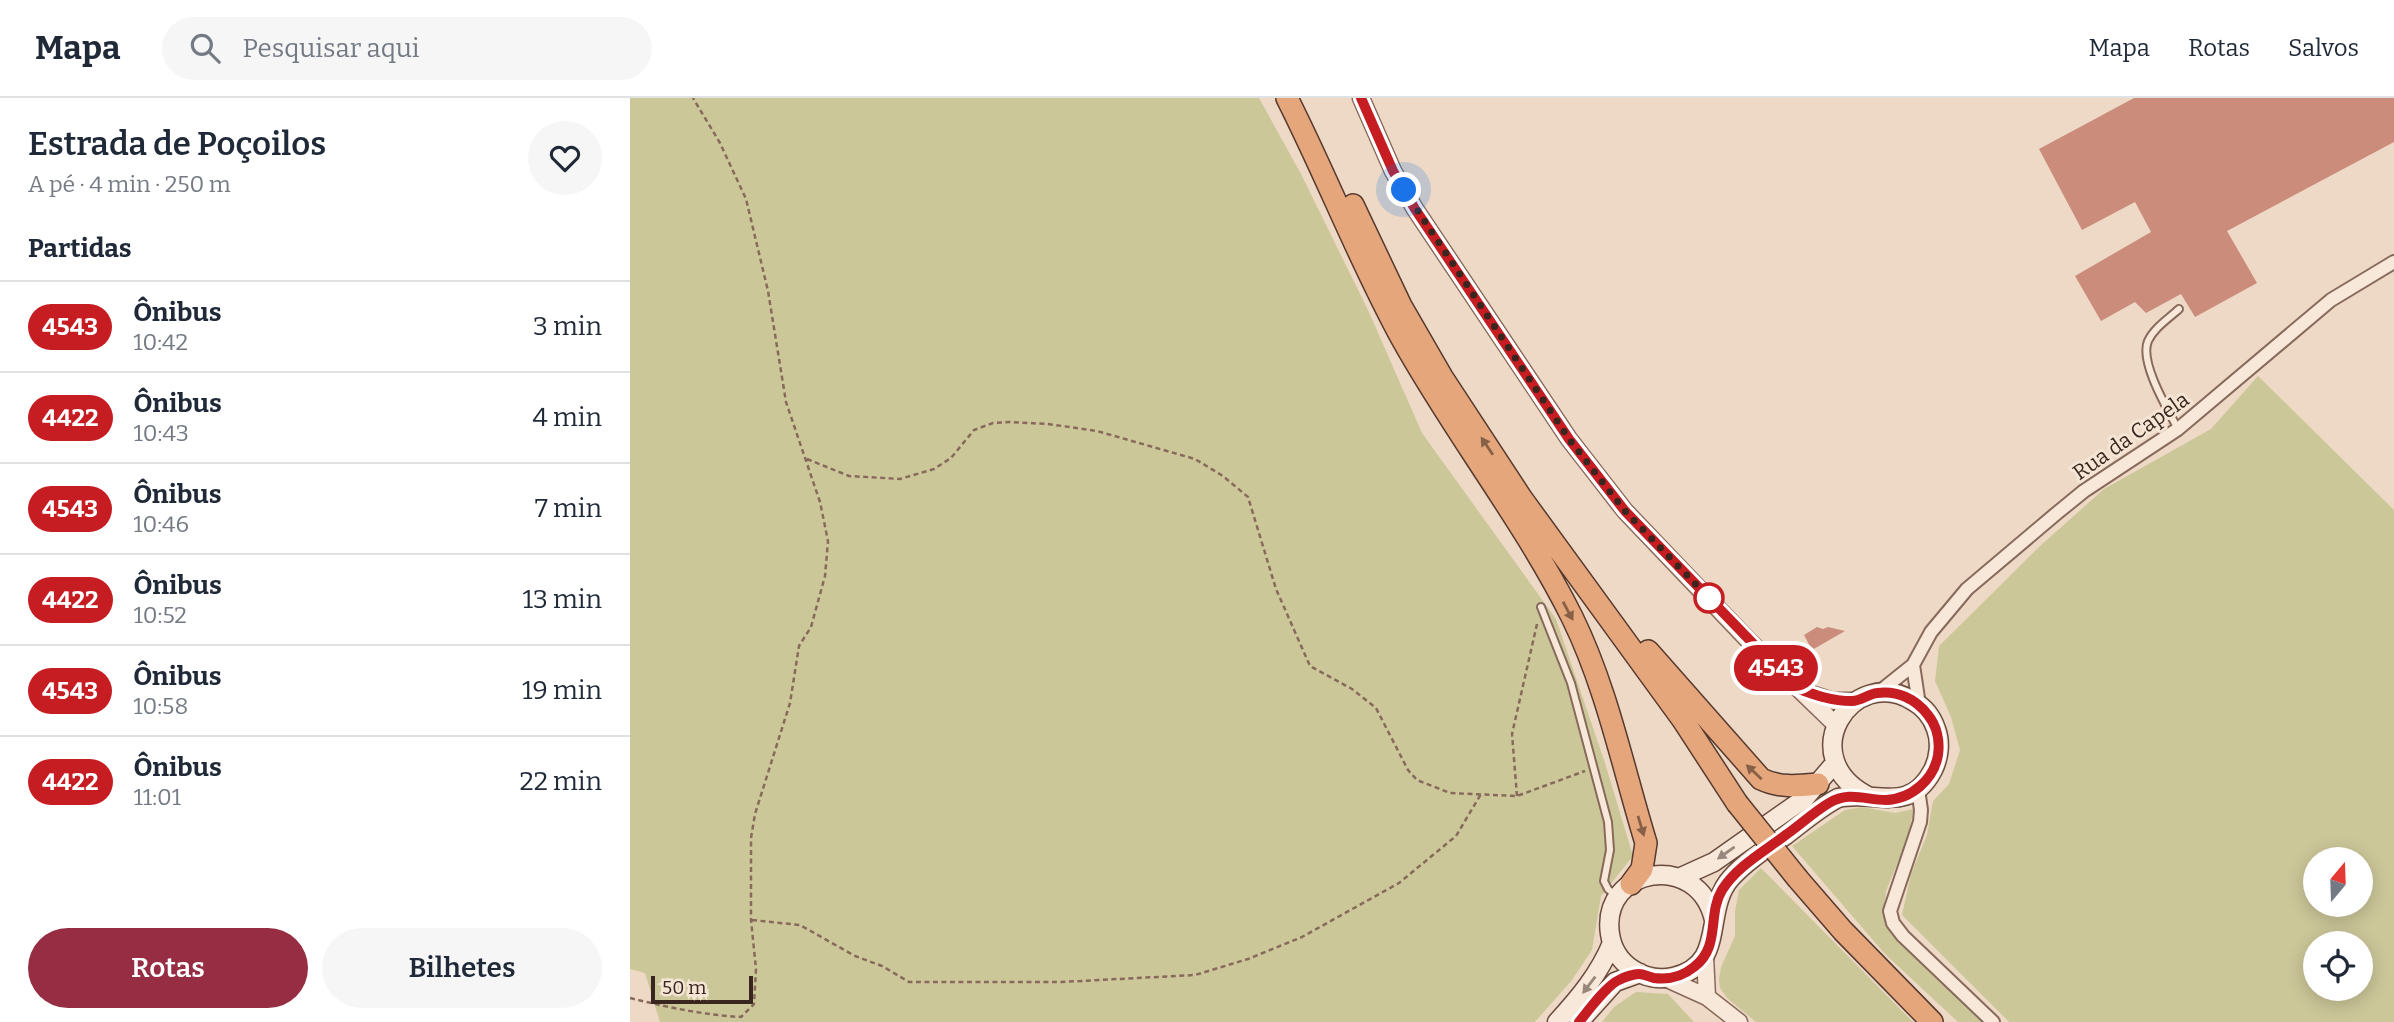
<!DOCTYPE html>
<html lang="pt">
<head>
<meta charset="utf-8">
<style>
  body { margin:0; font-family:Bitter,serif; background:#f6f6f7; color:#1f2937; height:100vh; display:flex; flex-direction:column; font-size:26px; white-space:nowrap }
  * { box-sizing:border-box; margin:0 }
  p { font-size:23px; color:#747a83 }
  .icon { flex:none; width:38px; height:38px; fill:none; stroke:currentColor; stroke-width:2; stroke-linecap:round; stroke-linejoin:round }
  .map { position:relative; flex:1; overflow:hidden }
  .details { display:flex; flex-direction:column; background:#fff; width:630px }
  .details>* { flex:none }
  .badge { padding:0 14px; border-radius:23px; font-size:24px; line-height:46px }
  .needle { width:46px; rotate:19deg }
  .fabs { position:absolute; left:1673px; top:749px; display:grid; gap:14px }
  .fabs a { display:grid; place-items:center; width:70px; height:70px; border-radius:50%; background:#fff; box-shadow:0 4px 18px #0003; font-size:35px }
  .scale { position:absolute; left:21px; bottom:18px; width:102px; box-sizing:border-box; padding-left:7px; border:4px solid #39261f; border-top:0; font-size:19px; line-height:24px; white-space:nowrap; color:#39261f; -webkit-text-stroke:5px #f5e5d5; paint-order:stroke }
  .you { position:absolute; width:35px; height:35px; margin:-18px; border:5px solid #fff; border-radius:50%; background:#1a73e8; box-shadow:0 0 0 10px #1a73e833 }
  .map>.badge { position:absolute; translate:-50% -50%; box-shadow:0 0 0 4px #fff }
  h2 { padding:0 28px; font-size:26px; line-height:63px }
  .round { display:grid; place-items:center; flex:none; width:74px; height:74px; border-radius:37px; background:#f6f6f7 }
  .overview { display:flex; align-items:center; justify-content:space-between; height:119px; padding:0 28px }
  h1 { font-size:33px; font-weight:600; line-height:52px }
  .action { display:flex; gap:14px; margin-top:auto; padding:14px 28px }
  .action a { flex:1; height:80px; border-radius:42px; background:#962d43; color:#fff; font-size:28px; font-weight:600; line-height:80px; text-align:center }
  .action a+a { background:#f6f6f7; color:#1f2937 }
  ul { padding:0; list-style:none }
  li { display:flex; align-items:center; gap:21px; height:91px; padding:0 28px; border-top:2px solid #e0e1e3 }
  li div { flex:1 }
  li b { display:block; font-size:26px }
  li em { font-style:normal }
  li .badge { min-width:77px; font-weight:700; text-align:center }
  header { display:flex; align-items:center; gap:42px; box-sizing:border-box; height:98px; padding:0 35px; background:#fff; border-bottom:2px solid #e0e1e3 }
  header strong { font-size:33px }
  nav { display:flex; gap:38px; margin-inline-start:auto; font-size:24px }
  .search { width:490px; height:63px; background:#f6f6f7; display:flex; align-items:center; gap:18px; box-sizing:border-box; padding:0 24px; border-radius:38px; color:#747a83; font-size:26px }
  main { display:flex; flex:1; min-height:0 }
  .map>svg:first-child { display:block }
</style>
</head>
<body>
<header>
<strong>Mapa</strong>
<div class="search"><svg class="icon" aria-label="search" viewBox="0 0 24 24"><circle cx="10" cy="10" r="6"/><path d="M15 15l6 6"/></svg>Pesquisar aqui</div>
<nav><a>Mapa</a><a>Rotas</a><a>Salvos</a></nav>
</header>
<main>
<section class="details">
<div class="overview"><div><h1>Estrada de Poçoilos</h1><p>A pé · 4 min · 250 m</p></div><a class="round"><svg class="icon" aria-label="heart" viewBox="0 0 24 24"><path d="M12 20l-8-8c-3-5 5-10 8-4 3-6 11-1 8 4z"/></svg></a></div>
<h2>Partidas</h2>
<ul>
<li><span class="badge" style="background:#c61d23;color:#fff">4543</span><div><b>Ônibus</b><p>10:42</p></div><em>3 min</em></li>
<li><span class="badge" style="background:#c61d23;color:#fff">4422</span><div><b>Ônibus</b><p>10:43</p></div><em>4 min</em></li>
<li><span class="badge" style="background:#c61d23;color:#fff">4543</span><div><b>Ônibus</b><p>10:46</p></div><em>7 min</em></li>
<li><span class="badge" style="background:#c61d23;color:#fff">4422</span><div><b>Ônibus</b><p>10:52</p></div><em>13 min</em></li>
<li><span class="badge" style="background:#c61d23;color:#fff">4543</span><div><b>Ônibus</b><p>10:58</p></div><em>19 min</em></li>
<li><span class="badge" style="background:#c61d23;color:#fff">4422</span><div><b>Ônibus</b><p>11:01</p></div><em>22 min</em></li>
</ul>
<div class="action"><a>Rotas</a><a>Bilhetes</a></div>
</section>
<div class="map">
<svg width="1764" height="924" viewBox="0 0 1764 924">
  <rect width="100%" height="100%" fill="#edd9c5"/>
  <path fill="#ccc799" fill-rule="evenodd" d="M0,0h629l42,76 67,136 54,123 134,186 49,144 28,93 -32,40 -9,54 -20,30 -37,42h-875l-15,-49 -15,-4z
    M1628,278l136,134v512h-385l-107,-107 9,-41 16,-39 6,-34 16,-17 11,-34 -9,-33 -16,-36 4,-35 101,-100 64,-57 107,-60zM1685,761h46v46h-46zM1685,845h46v46h-46z
    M1232,709l33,6 18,-4 -3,24 -24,58 -2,28 101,103h-27l-73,-68 -93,-108 53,-36z
    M1131,770l152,154h-157l-29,-24 -7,-10 -1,-9 2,-12 14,-31v-25l4,-21z
    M1006,894l32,2 26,28h-92l12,-15z"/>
  <path fill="#cb8c7c" d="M1504,0h260v44l-167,89 30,52 -62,34 -14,-23 -35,19 -11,-11 -34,19 -26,-45 76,-44 -16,-30 -53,28 -43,-81z
    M1187,529l6,2 5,-2 17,4 -33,19 -8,-15z"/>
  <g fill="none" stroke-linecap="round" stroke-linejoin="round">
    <g stroke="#886a5c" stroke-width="10">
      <path id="service" d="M1548,331c-10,-19 -39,-67 -30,-88 6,-13 20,-22 31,-32
        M911,509l30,76 37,139 2,28 -6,31 4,8 8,7"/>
    </g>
    <g stroke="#886a5c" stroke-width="16">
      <path id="minor" d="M1283,567l6,40
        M1248,595l35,-28 18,-33 36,-43 90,-76 27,-22 94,-62 153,-129 63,-38
        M1288,691l3,21 -1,12 -30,89 3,12 10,13 90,86"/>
    </g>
    <g stroke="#886a5c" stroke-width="19">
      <path id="tertiary" d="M731,0l32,73 22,38 154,230 56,72 122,128 89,86
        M1178,595l25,8h24
        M1075,858l2,41
        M1035,880l42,19 32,25"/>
    </g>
    <g stroke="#6a4b3f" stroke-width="21">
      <path id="secondary" d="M1051,779l33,-15 91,-64 30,-35
        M1084,822c-16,-70 -114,-53 -104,14 2,14 10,27 22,35 12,8 27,11 41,8 55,-12 29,-67 58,-99 15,-17 36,-30 55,-43 17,-13 33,-27 52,-37 36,-9 71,18 95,-28 6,-12 8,-28 3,-41 -4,-12 -12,-22 -23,-28 -61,-38 -122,58 -43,96
        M927,924c23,-25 42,-48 55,-79
        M949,924l36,-40 25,-9"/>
    </g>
    <g stroke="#563a30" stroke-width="24">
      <path id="trunk" d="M657,0c40,79 72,162 114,239 53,96 122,182 171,280 35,71 51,151 74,226l-4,26 -11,15
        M723,107l48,101 41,71 80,122 161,221 54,83
        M1018,553l113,128c19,9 36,7 57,5
        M1168,781l45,52 89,91"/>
    </g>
    <path stroke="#886a5c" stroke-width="2.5" stroke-dasharray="5 3.5" stroke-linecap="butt" d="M177,361l42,17 51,3 34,-10 17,-11 23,-28 19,-7 16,-1 39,2 49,7 98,28 28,17 25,21 28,92 34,77 42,23 24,19 32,62 9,10 33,13 67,3 68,-25
      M887,698l-5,-62 25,-110
      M122,822l48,5 55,31 27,10 27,16h152l134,-7 53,-16 54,-22 97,-54 57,-47 25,-42
      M0,900c37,9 73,17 111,19l13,-13 2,-35 -5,-49v-82l4,-24 35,-111 9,-57 12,-19 14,-51 3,-35 -8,-39 -34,-100 -18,-111 -22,-92 -26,-56 -27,-45"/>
    <use href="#service" stroke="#f8e8d9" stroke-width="6"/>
    <use href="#minor" stroke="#f8e8d9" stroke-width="12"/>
    <use href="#tertiary" stroke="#f8e8d9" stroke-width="16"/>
    <use href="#secondary" stroke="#f8e8d9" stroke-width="18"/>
    <use href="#trunk" stroke="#e6a67b" stroke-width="21"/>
    <g stroke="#563a30" stroke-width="24" stroke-linecap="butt">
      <path id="trunk-bridge" d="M1107,705l61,76"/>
    </g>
    <use href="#trunk-bridge" stroke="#e6a67b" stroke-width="21"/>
  </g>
  <defs><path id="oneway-solid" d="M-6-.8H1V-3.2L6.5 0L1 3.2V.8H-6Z" transform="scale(1.75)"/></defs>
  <g fill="#876048">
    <use href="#oneway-solid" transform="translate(857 348) rotate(-124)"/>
    <use href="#oneway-solid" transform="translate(938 513) rotate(62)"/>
    <use href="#oneway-solid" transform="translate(1124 674) rotate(-137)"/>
    <use href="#oneway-solid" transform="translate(1011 728) rotate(73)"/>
  </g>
  <g fill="#98877c">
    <use href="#oneway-solid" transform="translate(1096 755) rotate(145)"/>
    <use href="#oneway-solid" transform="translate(959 887) rotate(127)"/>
  </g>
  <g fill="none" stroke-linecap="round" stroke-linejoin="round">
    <g stroke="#fff" stroke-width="16">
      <path id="line" d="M731,0l32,73 22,38 154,230 56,72 171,177c19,7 35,13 56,13 9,0 16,-7 25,-8 20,-3 39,6 51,22 9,11 12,26 10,40 -4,24 -26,44 -52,45 -20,0 -37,-9 -57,3 -15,9 -28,21 -42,31 -22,17 -50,32 -65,56 -15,25 -1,57 -28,77 -11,9 -25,13 -40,11 -5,-1 -10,-4 -15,-4 -5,0 -15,3 -20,6 -12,5 -31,31 -40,42"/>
    </g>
    <use href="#line" stroke="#c61d23" stroke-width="10"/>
    <path stroke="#39261f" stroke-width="7" stroke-dasharray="0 12.6" d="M774,92l165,249 56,72 84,87"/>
  </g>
  <circle fill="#fff" stroke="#c61d23" stroke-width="3.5" cx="1079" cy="500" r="14"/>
  <g text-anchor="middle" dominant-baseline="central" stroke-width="6" stroke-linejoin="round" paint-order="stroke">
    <g font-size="21" fill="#39261f" stroke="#f5e5d5">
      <text transform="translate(1501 338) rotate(-35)">Rua da Capela</text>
    </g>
  </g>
</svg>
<div class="fabs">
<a><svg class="needle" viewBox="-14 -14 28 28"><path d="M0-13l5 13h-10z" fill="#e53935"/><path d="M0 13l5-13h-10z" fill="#747a83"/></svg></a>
<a><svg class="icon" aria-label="locate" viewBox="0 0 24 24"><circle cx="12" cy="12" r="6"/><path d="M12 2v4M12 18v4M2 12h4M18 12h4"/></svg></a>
</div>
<div class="scale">50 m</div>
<div class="you" style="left:774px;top:92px"></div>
<b class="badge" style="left:1146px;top:570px;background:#c61d23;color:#fff">4543</b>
</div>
</main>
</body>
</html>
